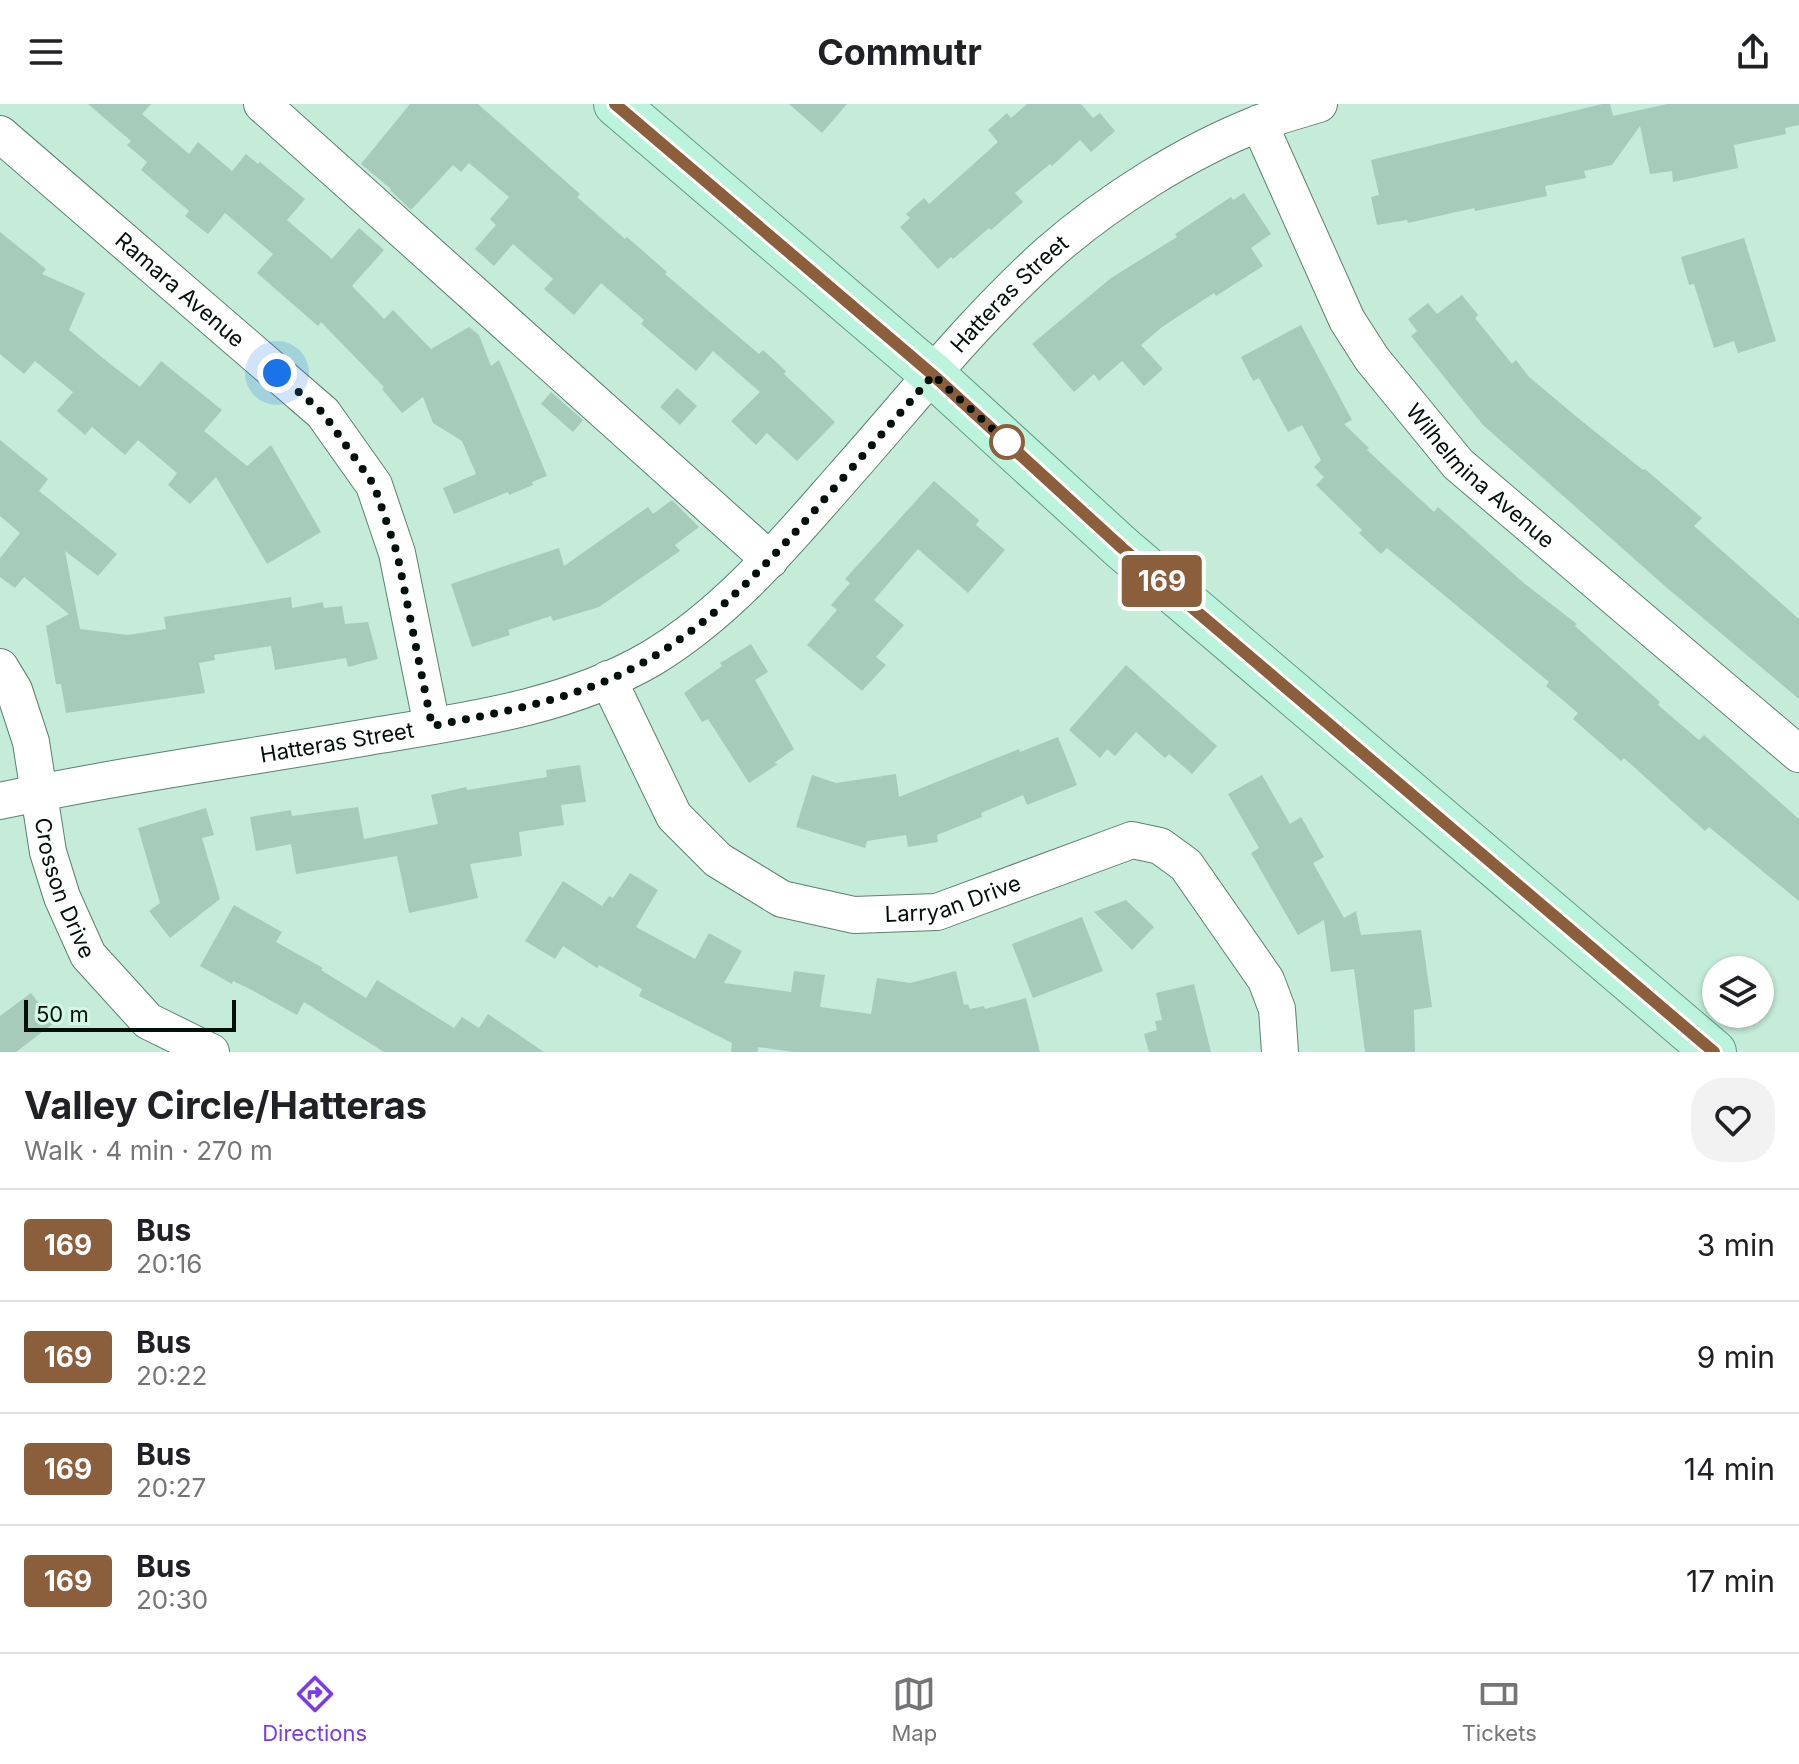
<!DOCTYPE html>
<html lang="en">
<head>
<meta charset="utf-8">
<style>
  body { margin:0; font-family:Inter,sans-serif; background:#f2f2f2; color:#202124; height:100vh; display:flex; flex-direction:column; font-size:30px; white-space:nowrap }
  * { box-sizing:border-box; margin:0 }
  p { font-size:26px; color:#757577 }
  .icon { flex:none; width:44px; height:44px; fill:none; stroke:currentColor; stroke-width:2; stroke-linecap:round; stroke-linejoin:round }
  .map { position:relative; height:948px; overflow:hidden }
  .panel { display:flex; flex-direction:column; background:#fff; flex:1 }
  .panel>* { flex:none }
  .badge { padding:0 16px; border-radius:6px; font-size:28px; line-height:52px }
  .controls { position:absolute; left:1702px; top:852px; display:grid; gap:16px }
  .controls a { display:grid; place-items:center; width:72px; height:72px; border-radius:50%; background:#fff; box-shadow:0 2px 6px #0004; font-size:40px }
  .scale { position:absolute; left:24px; bottom:20px; width:212px; box-sizing:border-box; padding-left:8px; border:4px solid #030f09; border-top:0; font-size:22px; line-height:28px; white-space:nowrap; color:#030f09; -webkit-text-stroke:6px #d2f8e6; paint-order:stroke }
  .you { position:absolute; width:40px; height:40px; margin:-20px; border:6px solid #fff; border-radius:50%; background:#1a73e8; box-shadow:0 0 0 12px #1a73e833 }
  .map>.badge { position:absolute; translate:-50% -50%; box-shadow:0 0 0 4px #fff }
  .round { display:grid; place-items:center; flex:none; width:84px; height:84px; border-radius:32px; background:#f2f2f2 }
  .head { display:flex; align-items:center; justify-content:space-between; height:136px; padding:0 24px }
  h1 { font-size:38px; font-weight:700; line-height:60px }
  ul { padding:0; list-style:none }
  li { display:flex; align-items:center; gap:24px; height:112px; padding:0 24px; border-top:2px solid #e0e0e0 }
  li div { flex:1 }
  li b { display:block; font-size:30px }
  li em { font-style:normal }
  li .badge { min-width:88px; font-weight:700; text-align:center }
  header { display:flex; justify-content:space-between; align-items:center; height:104px; padding:0 24px; background:#fff; font-size:36px; font-weight:700 }
  .tab-bar { display:flex; justify-content:space-around; align-items:center; height:112px; border-top:2px solid #e0e0e0; background:#fff; font-size:22px; color:#757577 }
  .tab-bar a { display:grid; justify-items:center; gap:4px }
  .tab-bar .current { color:#7c3aed }
  .map>svg:first-child { display:block }
</style>
</head>
<body>
<header><svg class="icon" aria-label="menu" viewBox="0 0 24 24"><path d="M4 6h16M4 12h16M4 18h16"/></svg>Commutr<svg class="icon" aria-label="share" viewBox="0 0 24 24"><path d="M12 15V3M7 8l5-5 5 5M5 13v7h14v-7"/></svg></header>
<div class="map">
<svg width="1799" height="948" viewBox="0 0 1799 948">
  <rect width="100%" height="100%" fill="#c5ebd9"/>
  <path fill="#a7cbbb" d="M88,0h63l-9,10 47,40 9,-12 34,29 14,-17 12,10 2,-2 45,37 -18,21 45,39 27,-31 25,22 -32,36 32,33 9,-9 38,39 38,-22 10,8 12,31 8,-6 48,116 -15,6 1,3 -24,10 -1,-3 -54,22 -11,-26 33,-14 -14,-33 -29,-18 -10,-26 -21,16 -20,-24 2,-2 -63,-65 -3,4 -61,-53 16,-19 -48,-41 -17,21 -23,-18 4,-5 -48,-41 6,-8 -20,-17 4,-4z
    M410,0h68l102,90 -3,3 48,42 2,-2 40,35 -2,2 94,80 4,-4 23,21 -2,3 51,48 -38,39 -30,-28 -11,12 -25,-24 29,-29 -47,-41 -17,20 -55,-47 3,-4 -43,-37 -27,32 -30,-26 9,-10 -40,-35 -19,22 -19,-17 21,-24 -6,-6 19,-22 -40,-34 -8,9 -8,-7 -42,45 -21,-20 1,-1 -30,-25z
    M789,0h58l-25,29z
    M1027,0h54l12,14 7,-5 15,18 -24,21 -11,-12 -28,26 -2,-2 -35,29 8,9 -32,28 -2,-2 -36,31 -2,-2 -13,12 -38,-42 10,-9 -4,-4 18,-16 5,6 69,-62 -10,-12 19,-17 4,5z
    M1602,0h8l3,12 54,-12h132v21l-14,3 1,6 -52,11 4,23 -65,14 -1,-11 -22,3 -10,-48 -28,39 -28,6 2,7 -41,8 2,10 -72,15 -1,-3 -66,15 -1,-3 -30,5 -6,-28 8,-2 -8,-35z
    M1244,89l27,41 -20,14 12,18 -47,30 -2,-3 -52,34 -21,18 22,24 -19,17 -22,-25 -23,20 -5,-7 -20,18 -42,-48 79,-66 66,-41 -2,-3 56,-37 2,3z
    M0,128l46,37 -4,5 43,19 -16,37 35,29 36,28 21,-26 61,49 -18,21 43,35 24,-21 50,87 -54,32 -51,-87 -26,27 -22,-19 9,-12 -39,-33 -13,15 -33,-28 -7,8 -28,-24 16,-19 -38,-31 -11,13 -24,-20z
    M1744,134l32,103 -38,12 -4,-12 -20,7 -20,-64 -5,1 -8,-28z
    M1462,191l16,20 -3,3 37,46 4,-4 13,17 49,41 65,52 2,-1 57,49 -8,8 105,93v80l-133,-112 -183,-162 -72,-89 6,-5 -9,-12 20,-16 9,11z
    M1301,221l51,95 -8,4 25,24 -2,2 67,62 4,-5 87,77 52,40 -2,2 85,76 -2,3 41,35 5,-5 95,84v82l-90,-74 -4,4 -81,-73 -3,3 -48,-42 5,-6 -32,-27 3,-4 -70,-58 -92,-76 -6,6 -22,-21 3,-3 -46,-45 8,-8 -10,-10 7,-7 -19,-35 -14,7 -29,-54 -6,3 -12,-24z
    M677,284l20,18 -17,19 -20,-18z
    M551,288l32,28 -10,12 -32,-28z
    M0,336l48,39 -9,12 78,63 -19,22 -33,-25 15,78 48,6 38,-6 -2,-12 127,-20 1,11 31,-6 1,6 18,-2 3,18 23,-2 10,37 -30,8 -2,-9 -71,12 -4,-24 -57,9 1,5 -16,3 6,30 -139,20 -5,-29h-5l-10,-58 23,-12 -45,-37 -9,11 -15,-11v-19l20,-25 -20,-17z
    M934,377l45,39 -3,5 29,25 -37,43 -50,-44 -44,51 30,25 -28,32 10,8 -24,26 -55,-46 30,-35 -6,-5 19,-22 -5,-4z
    M672,396l27,27 -24,18 5,6 -81,56 -46,14 -2,-5 -43,14 2,5 -38,12 -21,-63 108,-36 5,18 84,-59 5,7z
    M751,540l17,28 -13,8 39,69 -20,14 4,1 -29,19 -41,-64 -6,3 -18,-29 38,-27 -2,-3z
    M1126,561l91,81 -25,28 -23,-20 -4,4 -29,-26 -21,24 -8,-7 -7,9 -31,-28z
    M1058,633l19,48 -50,20 -4,-10 -42,18 1,4 -45,18 1,7 -30,5 -2,-12 -39,6 -2,7 -69,-21 16,-52 24,8 60,-9 3,23 120,-48 1,3z
    M580,661l6,37 -25,3 3,20 -45,7 3,24 -52,8 8,34 -69,15 -12,-57 -101,18 -5,-30 -35,7 -6,-34 41,-7 1,6 66,-9 6,32 74,-15 -7,-29 35,-8 1,3 80,-13 -1,-7z
    M1262,671l28,49 11,-7 23,40 -11,6 31,55 12,-7 5,24 60,-5 11,77 -18,3 1,42h-50l-11,-83 -23,3 -7,-52 -26,15 -47,-82 8,-5 -31,-54z
    M206,704l8,27 -12,3 18,61 -50,39 -21,-27 11,-8 -22,-75z
    M630,769l28,17 -22,37 59,32 14,-26 33,18 -18,32 67,9 3,-21 31,4 -5,32 51,7 6,-36 33,5 46,-12 8,34 4,-1 2,5 14,-3 1,3 41,-11 14,54h-246l-36,-5v5h-27l1,-9 -93,-47 3,-7 -43,-24 -2,3 -34,-22 -8,13 -30,-18 38,-60 39,25 7,-10 4,2z
    M1126,796l28,27 -22,23 -38,-38z
    M234,801l48,27 -6,10 47,26 -2,2 45,28 11,-18 77,48 8,-11 17,11 9,-14 56,38h-160l-80,-50 -7,13 -47,-26 -17,-8 -1,3 -32,-18z
    M1082,813l21,54 -70,27 -21,-54z
    M1194,880l17,68h-62l-5,-18 13,-4 -2,-9 7,-1 -6,-27z
    M31,889l23,30 -38,29h-16v-36z"/>
  <g fill="none" stroke-linecap="round" stroke-linejoin="round">
    <g stroke="#5d8070" stroke-width="38">
      <g id="minor">
        <path d="M262,0l508,456"/>
        <path id="s1" d="M1259,19l88,197 25,39 86,105 341,290"/>
        <path id="s2" d="M0,30l323,279 51,72 23,68 35,173"/>
        <path id="s3" d="M0,563l14,23 17,52 17,110 14,45 26,58 60,66 63,31"/>
        <path id="s4" d="M608,575l66,137 44,44 64,39 72,16 83,-3 195,-72 28,6 26,19 80,115 11,29 3,43"/>
        <path id="s5" d="M0,697c121,-26 246,-43 368,-64 96,-16 199,-29 284,-79 76,-46 133,-115 191,-181 67,-75 130,-156 206,-224 58,-51 138,-102 211,-130 19,-8 40,-13 59,-19"/>
      </g>
    </g>
    <g stroke="#5d9e83" stroke-width="46">
      <path id="major" d="M616,0l317,271 189,173 592,504"/>
    </g>
    <use href="#minor" stroke="#fff" stroke-width="36"/>
    <use href="#major" stroke="#bbf3dc" stroke-width="44"/>
  </g>
  <g fill="none" stroke-linecap="round" stroke-linejoin="round">
    <g stroke="#fff" stroke-width="18">
      <path id="line" d="M615,0l318,271 189,173 592,504"/>
    </g>
    <use href="#line" stroke="#8b5e3c" stroke-width="12"/>
    <path stroke="#030f09" stroke-width="8" stroke-dasharray="0 14.4" d="M277,269l46,40 51,72 23,68 35,173c60,-12 119,-22 176,-46 91,-39 157,-113 221,-186 35,-40 70,-79 104,-119l74,67"/>
  </g>
  <circle fill="#fff" stroke="#8b5e3c" stroke-width="4" cx="1007" cy="338" r="16"/>
  <g text-anchor="middle" dominant-baseline="central" stroke-width="7" stroke-linejoin="round" paint-order="stroke">
    <g font-size="22" fill="#030f09" stroke="#d2f8e6">
      <text stroke="none"><textPath href="#s2" startOffset="238">Ramara Avenue</textPath></text>
      <text stroke="none"><textPath href="#s5" startOffset="1182">Hatteras Street</textPath></text>
      <text stroke="none"><textPath href="#s1" startOffset="422">Wilhelmina Avenue</textPath></text>
      <text stroke="none"><textPath href="#s5" startOffset="342">Hatteras Street</textPath></text>
      <text stroke="none"><textPath href="#s3" startOffset="232">Crosson Drive</textPath></text>
      <text stroke="none"><textPath href="#s4" startOffset="464">Larryan Drive</textPath></text>
    </g>
  </g>
</svg>
<div class="controls">
<a><svg class="icon" aria-label="layers" viewBox="0 0 24 24"><path d="M12 4l9 5-9 5-9-5zM3 14l9 5 9-5"/></svg></a>
</div>
<div class="scale">50 m</div>
<div class="you" style="left:277px;top:269px"></div>
<b class="badge" style="left:1162px;top:477px;background:#8b5e3c;color:#fff">169</b>
</div>
<section class="panel">
<div class="head"><div><h1>Valley Circle/Hatteras</h1><p>Walk · 4 min · 270 m</p></div><a class="round"><svg class="icon" aria-label="heart" viewBox="0 0 24 24"><path d="M12 20l-8-8c-3-5 5-10 8-4 3-6 11-1 8 4z"/></svg></a></div>
<ul>
<li><span class="badge" style="background:#8b5e3c;color:#fff">169</span><div><b>Bus</b><p>20:16</p></div><em>3 min</em></li>
<li><span class="badge" style="background:#8b5e3c;color:#fff">169</span><div><b>Bus</b><p>20:22</p></div><em>9 min</em></li>
<li><span class="badge" style="background:#8b5e3c;color:#fff">169</span><div><b>Bus</b><p>20:27</p></div><em>14 min</em></li>
<li><span class="badge" style="background:#8b5e3c;color:#fff">169</span><div><b>Bus</b><p>20:30</p></div><em>17 min</em></li>
</ul>
</section>
<nav class="tab-bar">
<a class="current"><svg class="icon" aria-label="directions" viewBox="0 0 24 24"><path d="M12 3l9 9-9 9-9-9zM9 14v-3h6M13 9l2 2-2 2"/></svg>Directions</a>
<a><svg class="icon" aria-label="map" viewBox="0 0 24 24"><path d="M3 6l6-2 6 2 6-2v14l-6 2-6-2-6 2zM9 4v14M15 6v14"/></svg>Map</a>
<a><svg class="icon" aria-label="tickets" viewBox="0 0 24 24"><path d="M3 7h18v10H3zM15 7v10"/></svg>Tickets</a>
</nav>
</body>
</html>
